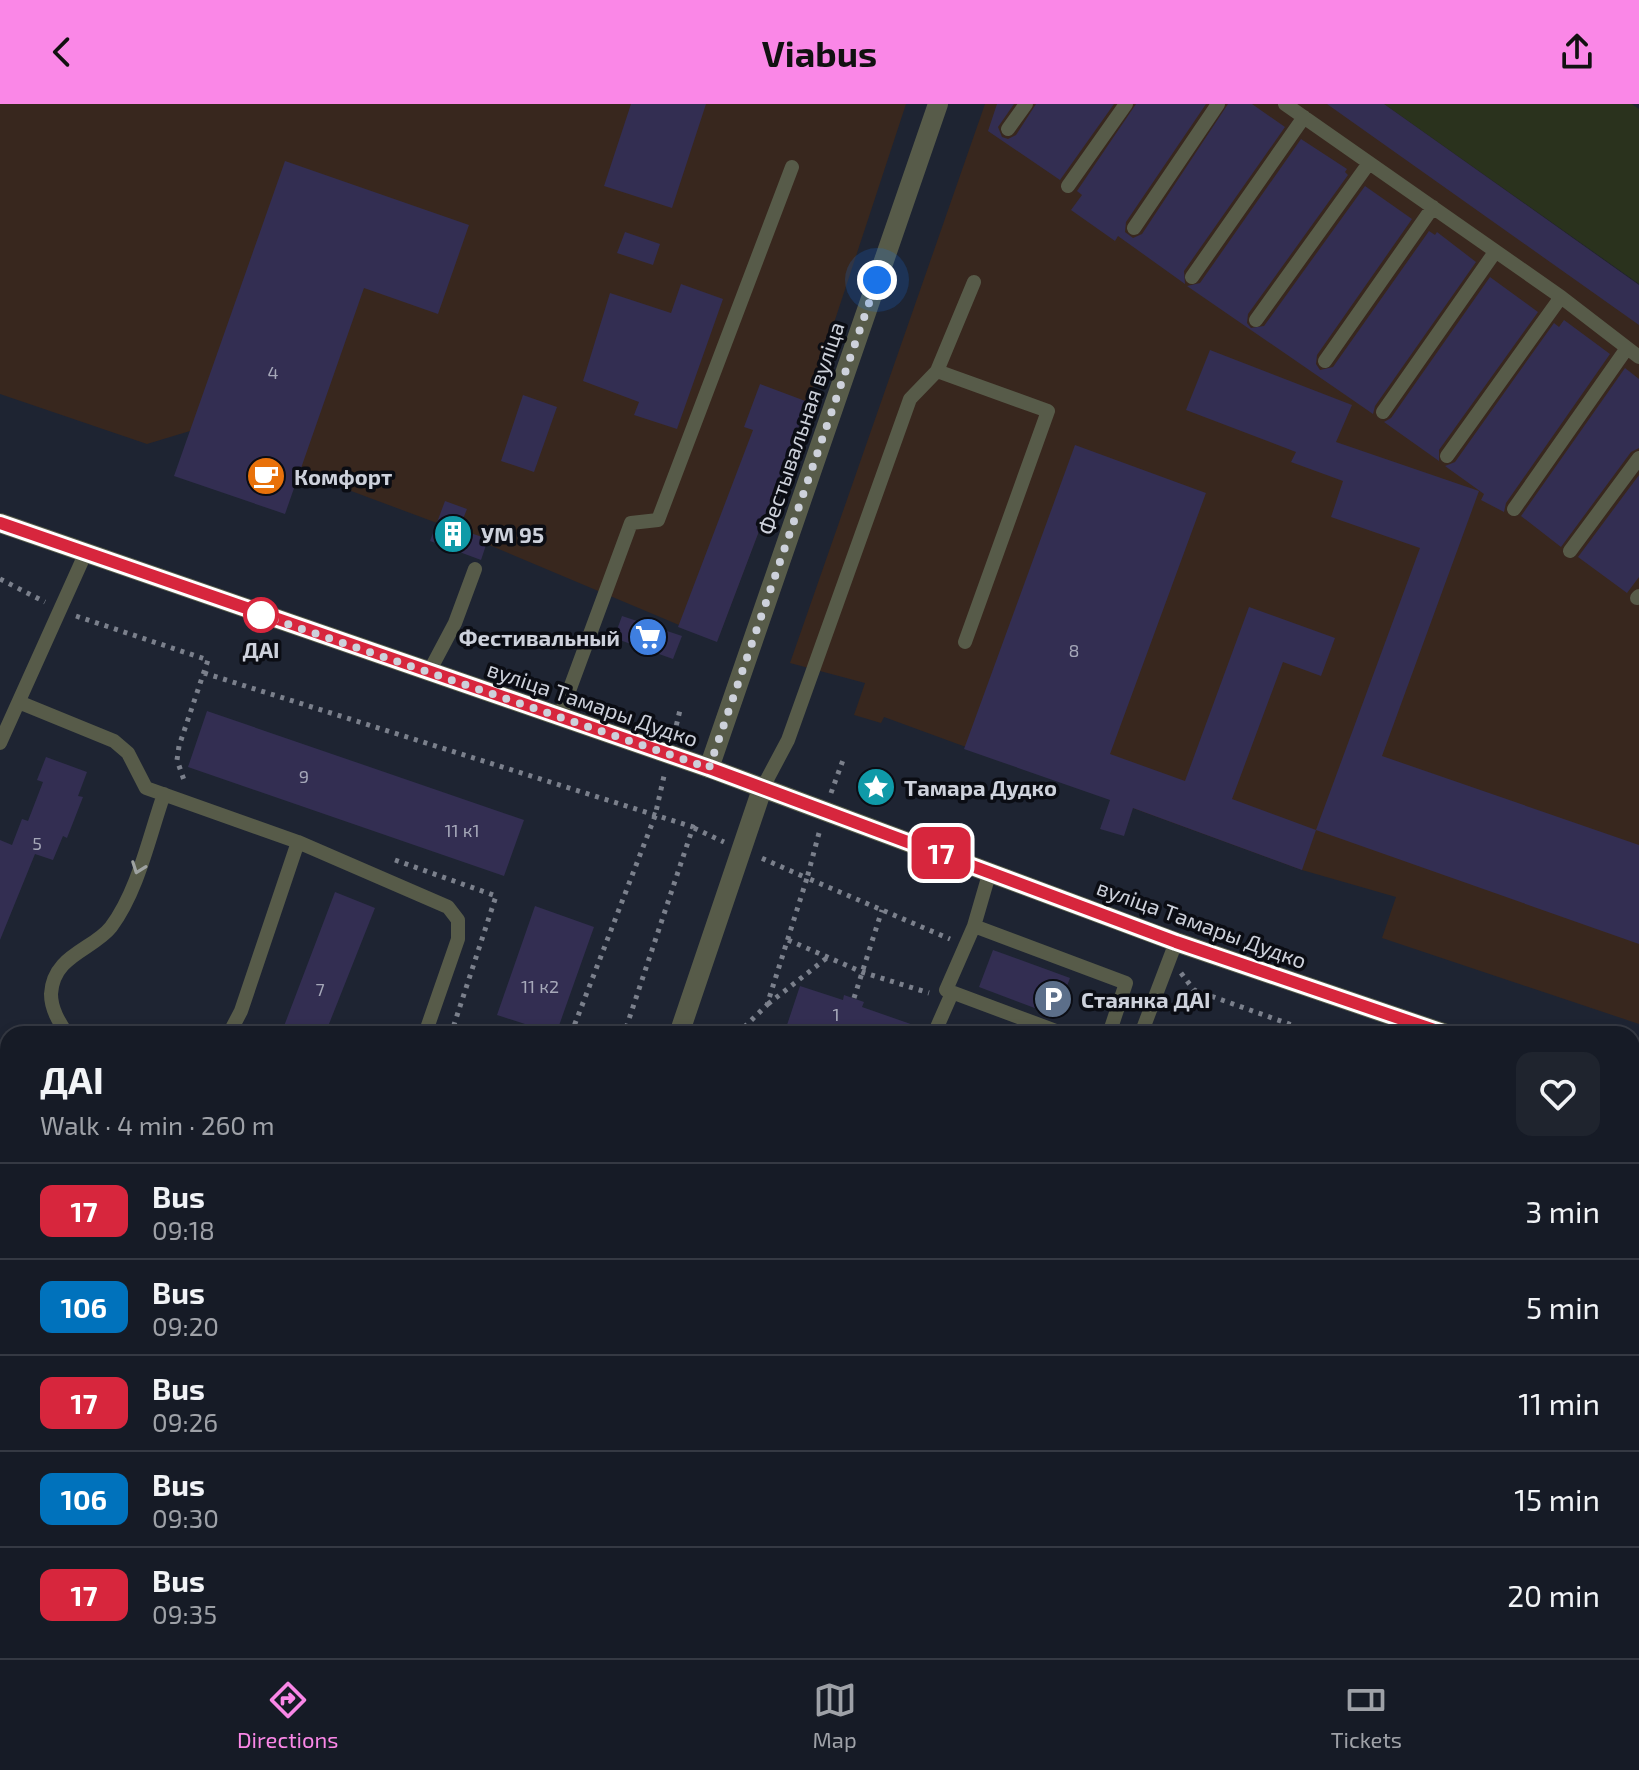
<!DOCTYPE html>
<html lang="en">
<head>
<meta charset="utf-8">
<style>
  body { margin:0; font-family:"Exo 2",sans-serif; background:#1f242e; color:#f1f3f6; height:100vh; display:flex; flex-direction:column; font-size:30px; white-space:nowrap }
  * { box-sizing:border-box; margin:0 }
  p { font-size:26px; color:#9ea1a7 }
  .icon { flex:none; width:44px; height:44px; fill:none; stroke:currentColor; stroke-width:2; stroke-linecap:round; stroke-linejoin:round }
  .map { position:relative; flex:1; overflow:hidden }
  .sheet { position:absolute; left:0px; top:922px; width:1640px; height:632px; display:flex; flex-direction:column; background:#161b26; border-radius:24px 24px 0 0; box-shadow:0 4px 12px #0003,0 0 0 2px #353943 }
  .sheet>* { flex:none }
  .badge { padding:0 16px; border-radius:12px; font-size:28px; line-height:52px }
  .you { position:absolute; width:40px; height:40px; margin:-20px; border:6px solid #fff; border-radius:50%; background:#1a73e8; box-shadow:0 0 0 12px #1a73e833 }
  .map>.badge { position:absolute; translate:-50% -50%; box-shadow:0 0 0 4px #fff }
  .round { display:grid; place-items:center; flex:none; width:84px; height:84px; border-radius:16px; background:#1f242e }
  .head { display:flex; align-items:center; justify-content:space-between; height:136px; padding:0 40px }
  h1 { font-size:38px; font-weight:700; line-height:60px }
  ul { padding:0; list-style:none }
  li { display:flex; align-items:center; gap:24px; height:96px; padding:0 40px; border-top:2px solid #353943 }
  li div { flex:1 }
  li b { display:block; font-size:30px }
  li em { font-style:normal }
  li .badge { min-width:88px; font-weight:700; text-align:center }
  header { display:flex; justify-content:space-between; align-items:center; height:104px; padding:0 40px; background:#fa87e7; color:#111; font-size:36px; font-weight:700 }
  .tabs { display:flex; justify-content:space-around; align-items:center; height:112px; border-top:2px solid #353943; background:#161b26; font-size:22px; color:#9ea1a7 }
  .tabs a { display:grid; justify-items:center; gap:4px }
  .tabs .on { color:#fa87e7 }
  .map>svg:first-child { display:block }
</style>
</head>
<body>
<header><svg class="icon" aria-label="back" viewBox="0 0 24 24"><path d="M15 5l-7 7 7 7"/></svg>Viabus<svg class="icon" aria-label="share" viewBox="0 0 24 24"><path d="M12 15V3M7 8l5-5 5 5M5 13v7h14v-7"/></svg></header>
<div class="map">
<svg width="1639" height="1554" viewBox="0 0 1639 1554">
  <rect width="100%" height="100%" fill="#1e2432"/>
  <path fill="#38271e" d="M0,0h906l-98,298 -91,239 -280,-118 -247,-92 -43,13 -147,-50z
    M985,0h399l255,181v739l-257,-86 14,-41 -94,-27 -418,-153 -3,6 -27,-8 11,-32 -75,-20z"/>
  <path fill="#2a321d" d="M1384,0h248l7,5v175z"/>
  <path fill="#332e52" d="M631,0h75l-34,104 -68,-22z
    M997,0h17l-16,23 4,10 6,2 8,-4 20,-31h78l-54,76 -72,-49z
    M1136,0h70l-80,118 -1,10 8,6 9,-4 86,-130h24l33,23 -101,144 1,13 -67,-48 -3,5 -44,-31 11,-15 -5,-4z
    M1327,0h57l255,181v40z
    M1301,35l46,30 -2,3 3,3 -100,139 -1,9 4,5 13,-2 101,-140 47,33 -95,136 -1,9 4,6 13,-3 96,-136 6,4 2,-3 39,30 -101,144 -2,8 -186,-128 13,-3z
    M285,57l184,64 -31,89 -74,-26 -79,226 -111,-38z
    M625,128l35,12 -7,21 -36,-12z
    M1490,173l48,35 -99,138v11l-55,-39 7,-4z
    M681,180l42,15 -46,130 -43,-14 5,-13 -56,-21 27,-88 61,20z
    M1564,216l46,34 -104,149 -2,9 -23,-12 3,-6 -39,-28 10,-4 99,-139 5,4z
    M1210,246l142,55 -16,37 143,49 -97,265 257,89v99l-323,-114 104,-282 -89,-31 12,-36 -52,-19 5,-10 -110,-42z
    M1625,264l14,11v69l-8,4 -70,95 -40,-31z
    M760,280l48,18 -91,240 -39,-15 75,-197 -9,-3z
    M523,291l34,12 -23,65 -33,-11z
    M1075,341l131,48 -96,261 75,27 64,-174 86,31 -14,38 -38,-14 -51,137 84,31 -14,40 -169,-62 -9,28 -24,-7 10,-29 -146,-51z
    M1639,371v102l-12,16 -49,-36z
    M445,397l22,8 -8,20 29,10 -7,21 -51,-19z
    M622,512l60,20 -9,23 -59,-21z
    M207,607l317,109 -20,56 -316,-109z
    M46,653l41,15 -9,24 5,1 -16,41 -4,-2 -10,24 -18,-6 -35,86v-100l12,5 10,-26 6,2 15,-39 -6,-2z
    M335,788l40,16 -50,126h-44z
    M535,802l59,21 -38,107 -59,-19z
    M993,846l77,28 -14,38 -77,-29z
    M800,882l43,14 1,-5 20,7 -2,5 63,22 -1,5h-140z"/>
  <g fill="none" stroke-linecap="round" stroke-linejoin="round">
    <path stroke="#7b808c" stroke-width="5" stroke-dasharray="4 6" stroke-linecap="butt" d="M0,475l45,23
      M76,512l132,44 -29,86 -2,14 7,20
      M204,569l489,154 -69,207
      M674,631l6,-25
      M831,689l12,-33
      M694,724l30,14
      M819,729l-12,45 143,61
      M395,756l101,36 -45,138
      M788,836l74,32 67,21
      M1181,869l13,17 123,44
      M854,894l28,-88
      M768,900l60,-47
      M571,930l84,-218 9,-40
      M737,930l30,-29 40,-127 -48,-21
      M0,975l8,2
      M1632,1043l7,3
      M1632,1338l7,-26
      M0,1442l8,3
      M1632,1462l7,-5
      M300,1546l23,8
      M581,1546l24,8
      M418,1554l2,-8
      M506,1554l3,-8
      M1574,1554l3,-8"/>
    <path stroke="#575b49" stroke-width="14" d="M1285,0l276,193 78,60
      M1008,25l18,-25
      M1068,82l58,-82
      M1134,124l84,-124
      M1192,173l112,-160
      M1256,216l113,-157
      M1325,257l108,-154
      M937,267l37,-89
      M1383,308l112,-160
      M1447,352l114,-159
      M1514,405l113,-161
      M1570,447l69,-93
      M1637,494l2,-2
      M429,568l26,-49 20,-54
      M21,599l93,38 14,12 18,35 152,54 150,65 10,13v19l-33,95
      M559,614l72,-195 27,-3 134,-353
      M0,639l86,-191
      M762,685l26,-49 122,-341 27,-28 111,40 -83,231
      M990,767l-16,55 -28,64 118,44
      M974,822l152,57 -17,51
      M67,930c-8,-12 -16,-25 -16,-40 2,-39 42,-44 60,-67 27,-36 38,-90 53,-133
      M229,930l12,-23 57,-169
      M934,930l18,-41
      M1141,930l35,-92
      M1632,1151l7,2
      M0,1177l8,2
      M0,1395l8,-1
      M1632,1417l7,2
      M639,1546l25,8
      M1513,1546l28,8
      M767,1554l2,-8
      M1452,1554l2,-8"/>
    <path stroke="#575b49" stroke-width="20" d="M709,664l229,-664
      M1632,1527l7,-26
      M1625,1554l2,-8"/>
    <path stroke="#575b49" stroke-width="20" d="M0,419l709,245 467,174 270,92
      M679,930l83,-245
      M1632,994l7,2
      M469,1554l3,-8"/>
    <path stroke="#747a5e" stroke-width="20" d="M0,1532l8,2
      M40,1546l22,8"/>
  </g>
  <defs><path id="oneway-chevron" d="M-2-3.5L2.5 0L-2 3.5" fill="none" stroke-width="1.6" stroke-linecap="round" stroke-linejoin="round" transform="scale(2)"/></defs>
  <use stroke="#9ea2a1" href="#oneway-chevron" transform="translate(138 764) rotate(110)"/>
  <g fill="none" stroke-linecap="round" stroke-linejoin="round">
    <g stroke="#fff" stroke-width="18">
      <path id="line" d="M0,419l709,245 467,174 270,92"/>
    </g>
    <use href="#line" stroke="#d7263d" stroke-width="12"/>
    <path stroke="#cdd1db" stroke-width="8" stroke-dasharray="0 14.4" d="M261,511l448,153 168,-488"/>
  </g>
  <defs>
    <g id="cafe-disc" transform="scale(2)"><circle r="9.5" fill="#e8710a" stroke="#0b0d14"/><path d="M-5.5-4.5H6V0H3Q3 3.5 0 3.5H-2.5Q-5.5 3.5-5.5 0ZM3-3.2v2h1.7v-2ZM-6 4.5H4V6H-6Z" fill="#fff"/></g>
    <g id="building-disc" transform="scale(2)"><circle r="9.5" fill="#0f9aa8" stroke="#0b0d14"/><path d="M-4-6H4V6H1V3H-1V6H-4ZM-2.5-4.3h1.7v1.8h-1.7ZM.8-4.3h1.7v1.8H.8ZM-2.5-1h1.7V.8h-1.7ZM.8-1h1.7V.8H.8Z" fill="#fff"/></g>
    <g id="supermarket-disc" transform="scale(2)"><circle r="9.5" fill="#3f7fe0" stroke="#0b0d14"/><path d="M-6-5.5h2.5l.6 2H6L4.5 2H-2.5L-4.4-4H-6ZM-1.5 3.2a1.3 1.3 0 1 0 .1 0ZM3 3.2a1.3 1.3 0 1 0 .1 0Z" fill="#fff"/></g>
    <g id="sight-disc" transform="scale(2)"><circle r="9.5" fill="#0f9aa8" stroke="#0b0d14"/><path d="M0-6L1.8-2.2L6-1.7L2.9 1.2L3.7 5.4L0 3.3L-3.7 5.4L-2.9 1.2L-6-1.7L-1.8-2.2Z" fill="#fff"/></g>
    <g id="parking-disc" transform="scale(2)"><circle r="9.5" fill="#5c6f8a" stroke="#0b0d14"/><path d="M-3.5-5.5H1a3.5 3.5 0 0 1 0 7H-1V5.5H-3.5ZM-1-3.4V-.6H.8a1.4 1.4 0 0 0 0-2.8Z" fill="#fff"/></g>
  </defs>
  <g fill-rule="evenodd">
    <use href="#cafe-disc" x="266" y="372"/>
    <use href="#building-disc" x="453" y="430"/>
    <use href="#supermarket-disc" x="648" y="533"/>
    <use href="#sight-disc" x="876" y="683"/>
    <use href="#parking-disc" x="1053" y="895"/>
  </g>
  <circle fill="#fff" stroke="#d7263d" stroke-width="4" cx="261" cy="511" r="16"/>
  <g text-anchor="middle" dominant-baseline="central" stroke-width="7" stroke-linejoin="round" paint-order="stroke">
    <g font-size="18" fill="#a6a8b9">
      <text x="273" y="268">4</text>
      <text x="1074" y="546">8</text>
      <text x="304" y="672">9</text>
      <text x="462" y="726">11 к1</text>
      <text x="37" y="739">5</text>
      <text x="540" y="882">11 к2</text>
      <text x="320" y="885">7</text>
      <text x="836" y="910">1</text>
    </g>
    <g font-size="22" fill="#cdd1db" stroke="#0b0d14">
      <text transform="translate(800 324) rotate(-71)">Фестывальная вуліца</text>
      <text transform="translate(593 599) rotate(19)">вуліца Тамары Дудко</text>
      <text transform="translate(1202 819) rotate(20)">вуліца Тамары Дудко</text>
    </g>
    <g font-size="22" font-weight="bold" fill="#cdd1db" stroke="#0b0d14" text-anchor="start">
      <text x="294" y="372">Комфорт</text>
      <text x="481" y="430">УМ 95</text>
      <text x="620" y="533" text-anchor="end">Фестивальный</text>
      <text x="904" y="683">Тамара Дудко</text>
      <text x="1081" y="895">Стаянка ДАІ</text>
    </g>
    <g font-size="22" font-weight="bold" fill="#cdd1db" stroke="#0b0d14">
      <text x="261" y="545">ДАІ</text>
    </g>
  </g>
</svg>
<div class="you" style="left:877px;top:176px"></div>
<b class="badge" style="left:941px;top:749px;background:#d7263d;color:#fff">17</b>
<section class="sheet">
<div class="head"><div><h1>ДАІ</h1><p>Walk · 4 min · 260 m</p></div><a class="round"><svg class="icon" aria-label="heart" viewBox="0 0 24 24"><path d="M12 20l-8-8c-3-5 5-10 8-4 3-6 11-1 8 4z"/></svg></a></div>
<ul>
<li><span class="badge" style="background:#d7263d;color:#fff">17</span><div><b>Bus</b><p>09:18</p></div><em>3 min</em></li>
<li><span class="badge" style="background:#0072bc;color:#fff">106</span><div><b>Bus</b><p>09:20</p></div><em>5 min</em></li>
<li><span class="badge" style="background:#d7263d;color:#fff">17</span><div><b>Bus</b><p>09:26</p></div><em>11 min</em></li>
<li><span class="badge" style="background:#0072bc;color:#fff">106</span><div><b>Bus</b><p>09:30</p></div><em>15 min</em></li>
<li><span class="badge" style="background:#d7263d;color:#fff">17</span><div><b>Bus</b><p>09:35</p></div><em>20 min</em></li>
</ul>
</section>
</div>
<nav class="tabs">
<a class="on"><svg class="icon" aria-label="directions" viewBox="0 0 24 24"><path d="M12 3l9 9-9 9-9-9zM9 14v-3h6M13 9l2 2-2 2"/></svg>Directions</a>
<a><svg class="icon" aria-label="map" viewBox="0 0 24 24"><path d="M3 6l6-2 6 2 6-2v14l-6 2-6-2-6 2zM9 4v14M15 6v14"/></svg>Map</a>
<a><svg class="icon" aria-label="tickets" viewBox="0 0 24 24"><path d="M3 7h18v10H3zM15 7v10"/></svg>Tickets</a>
</nav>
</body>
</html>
